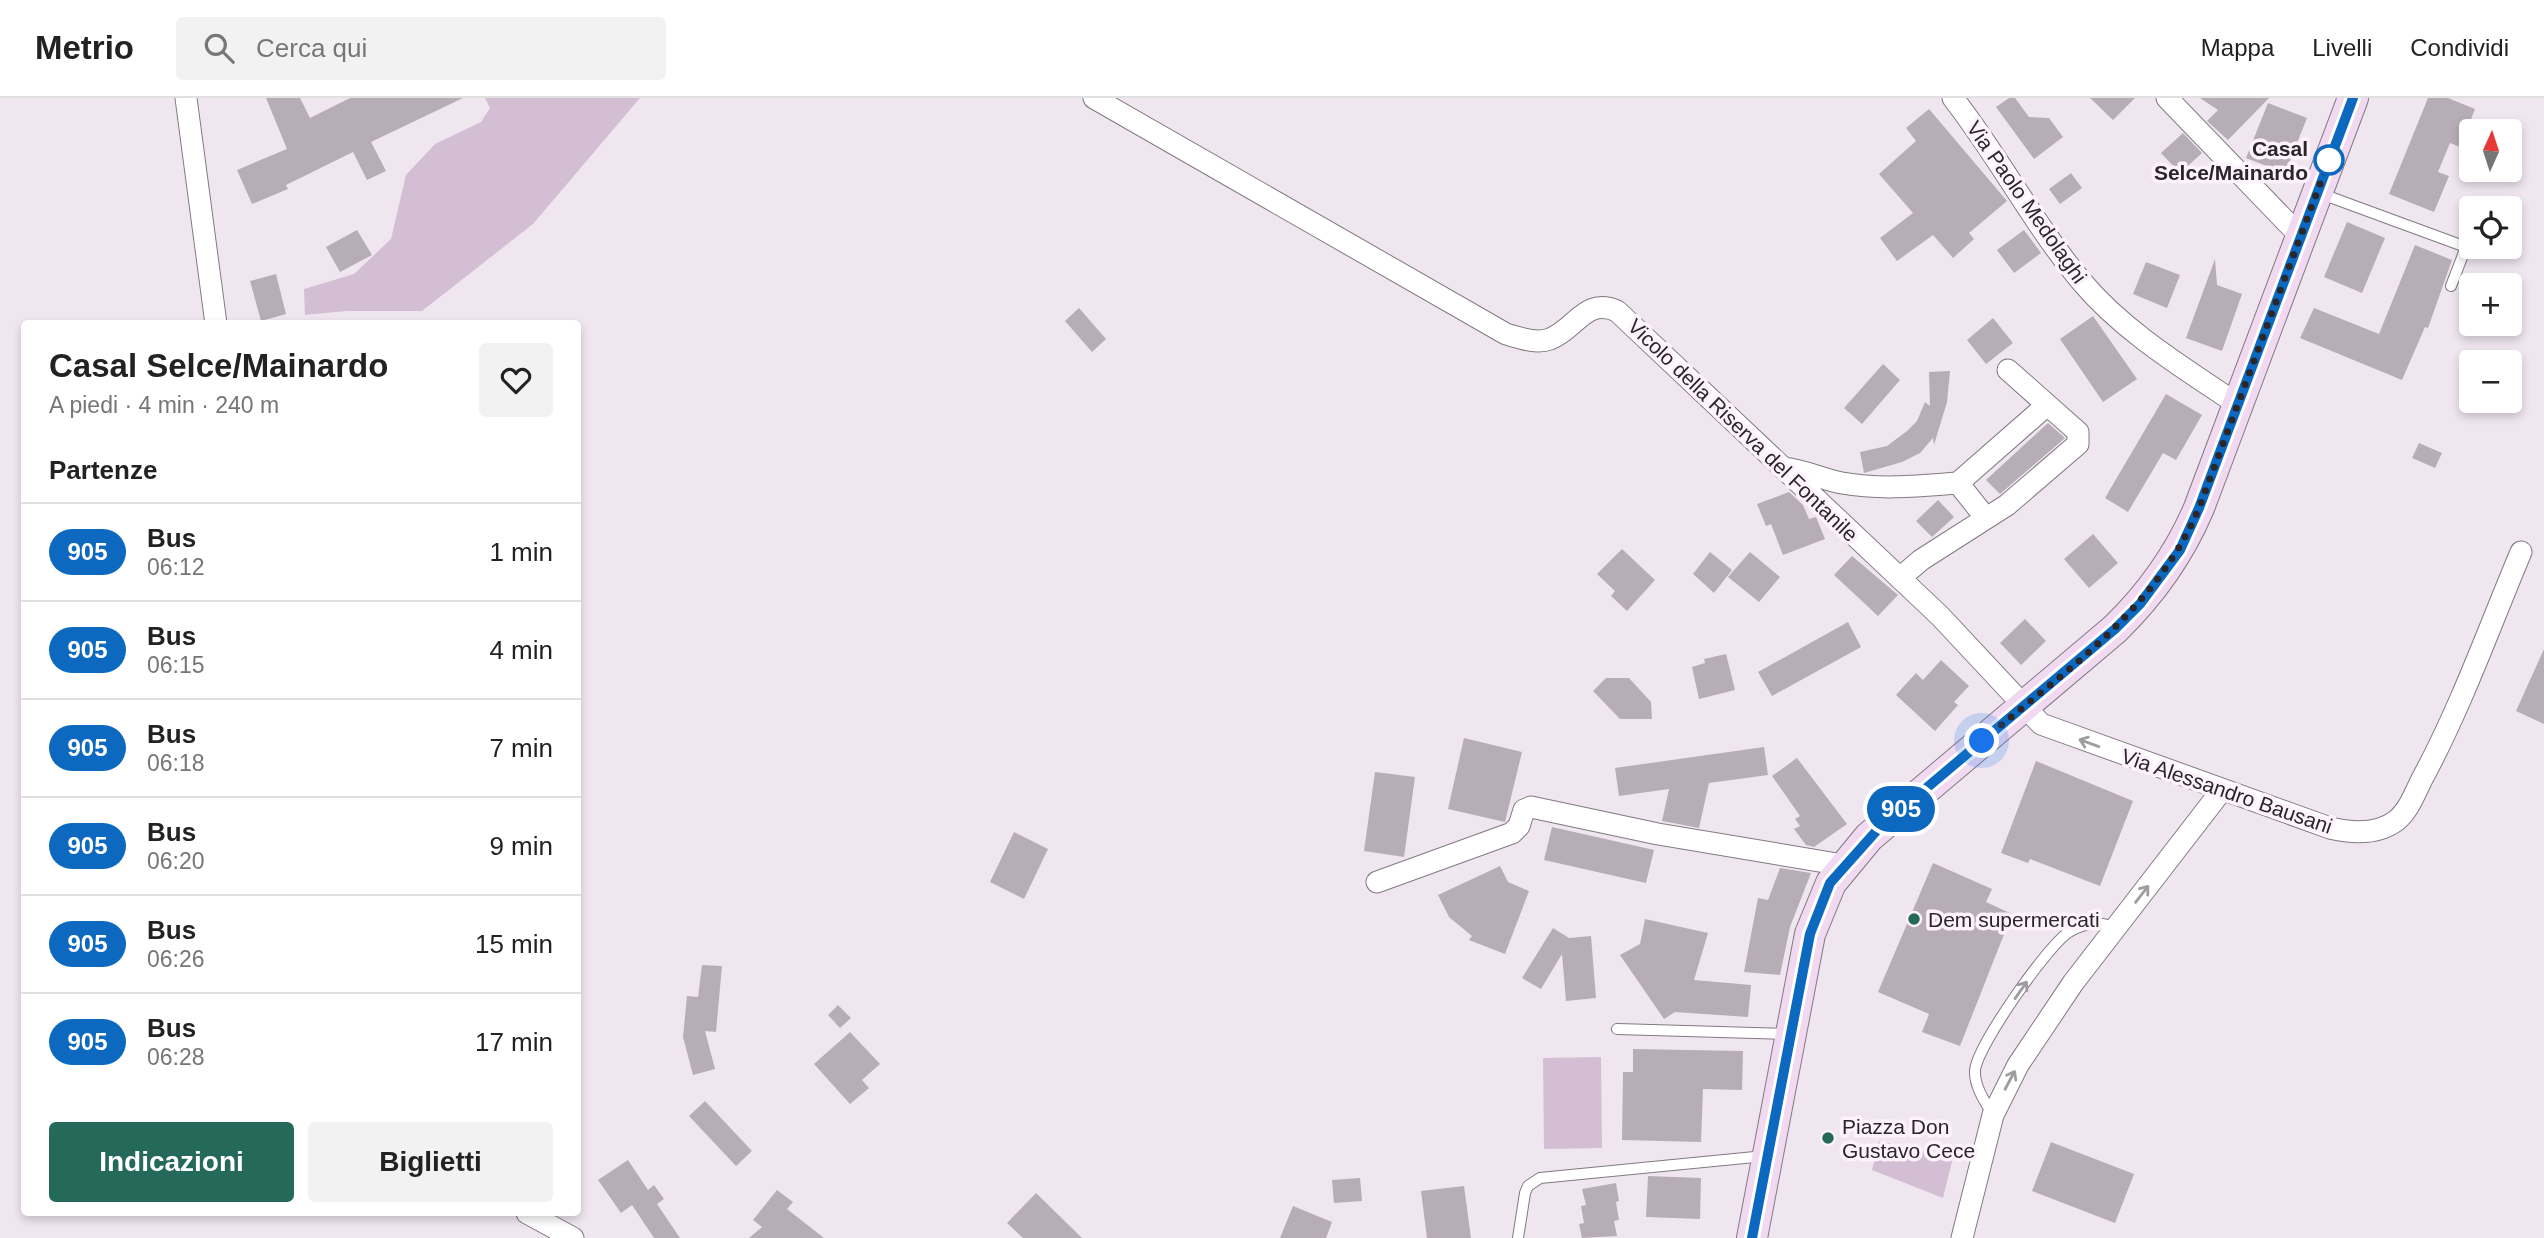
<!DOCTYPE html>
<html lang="it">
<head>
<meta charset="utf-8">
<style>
  body { margin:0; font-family:Arial,sans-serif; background:#f2f2f2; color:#222; height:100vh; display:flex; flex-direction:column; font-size:26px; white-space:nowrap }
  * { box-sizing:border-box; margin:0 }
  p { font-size:23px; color:#767676 }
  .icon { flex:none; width:38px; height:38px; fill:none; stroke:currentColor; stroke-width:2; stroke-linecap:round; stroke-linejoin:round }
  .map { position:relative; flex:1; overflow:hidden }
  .sheet { position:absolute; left:21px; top:222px; width:560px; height:896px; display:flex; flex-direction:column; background:#fff; border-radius:7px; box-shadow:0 4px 10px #0003 }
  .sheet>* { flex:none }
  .badge { padding:0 14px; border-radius:23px; font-size:24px; line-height:46px }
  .needle { width:46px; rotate:3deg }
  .controls { position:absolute; left:2459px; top:21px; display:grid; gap:14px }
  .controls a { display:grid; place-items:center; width:63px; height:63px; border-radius:7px; background:#fff; box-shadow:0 4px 10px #0003; font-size:35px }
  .you { position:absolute; width:35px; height:35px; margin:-18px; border:5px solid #fff; border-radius:50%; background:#1a73e8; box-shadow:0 0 0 10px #1a73e833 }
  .map>.badge { position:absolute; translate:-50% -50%; box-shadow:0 0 0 4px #fff }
  h2 { padding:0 28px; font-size:26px; line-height:63px }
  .round { display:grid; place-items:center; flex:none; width:74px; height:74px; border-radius:7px; background:#f2f2f2 }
  .headline { display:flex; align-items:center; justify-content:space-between; height:119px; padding:0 28px }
  h1 { font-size:33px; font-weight:600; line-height:52px }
  .primary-button { display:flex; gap:14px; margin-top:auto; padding:14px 28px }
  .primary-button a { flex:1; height:80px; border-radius:7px; background:#25695b; color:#fff; font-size:28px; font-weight:600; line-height:80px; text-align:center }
  .primary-button a+a { background:#f2f2f2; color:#222 }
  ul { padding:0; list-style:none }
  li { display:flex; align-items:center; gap:21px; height:98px; padding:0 28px; border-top:2px solid #e0e0e0 }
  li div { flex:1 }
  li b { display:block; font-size:26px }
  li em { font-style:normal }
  li .badge { min-width:77px; font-weight:700; text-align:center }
  header { display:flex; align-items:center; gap:42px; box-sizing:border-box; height:98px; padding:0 35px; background:#fff; border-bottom:2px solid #e0e0e0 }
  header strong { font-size:33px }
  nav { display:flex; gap:38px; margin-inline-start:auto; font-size:24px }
  .search { width:490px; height:63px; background:#f2f2f2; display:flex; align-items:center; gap:18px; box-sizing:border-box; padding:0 24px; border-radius:7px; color:#767676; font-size:26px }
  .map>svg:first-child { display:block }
</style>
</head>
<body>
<header>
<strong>Metrio</strong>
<div class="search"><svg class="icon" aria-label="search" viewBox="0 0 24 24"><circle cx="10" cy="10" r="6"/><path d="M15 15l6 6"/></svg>Cerca qui</div>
<nav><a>Mappa</a><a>Livelli</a><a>Condividi</a></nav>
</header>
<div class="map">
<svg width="2544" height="1140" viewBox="0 0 2544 1140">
  <rect width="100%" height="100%" fill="#f0e6f0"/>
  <path fill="#d4bed4" d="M485,0h155l-107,126 -111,87h-75l-42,4 -1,-26 50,-15 37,-35 15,-64 29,-31 46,-22 9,-14z
    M1601,959l1,91 -58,1 -1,-91z
    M1879,1043l74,16 -10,41 -71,-28z"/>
  <path fill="#b7adb6" d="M266,0h34l10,20 40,-20h113l-92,44 15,29 -19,9 -14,-28 -67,33 2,4 -36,15 -15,-34 50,-21z
    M2009,0h6l14,19 20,1 14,19 -29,22 -38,-52z
    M2090,0h45l-22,22z
    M2200,0h69l-41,42 -21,-19 11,-11z
    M2428,0h20l27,11 -15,38 -10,-4 -12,29 11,4 -15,36 -45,-18z
    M2268,5l39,15 -22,55 -39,-15z
    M1929,11l78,92 -38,32 5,6 -21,19 -20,-23 -36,26 -17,-23 33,-25 -34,-39 37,-33 -10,-13z
    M2183,35l19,20 -22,20 -19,-20z
    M2071,75l11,15 -22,16 -11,-15z
    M2347,124l38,16 -23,55 -38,-16z
    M357,132l15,25 -32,17 -14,-25z
    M2024,132l17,23 -27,20 -17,-23z
    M2415,147l37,15 -24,68 -3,-1 -23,53 -102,-42 14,-30 65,26z
    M2215,161l2,26 25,9 -20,57 -36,-13z
    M2146,164l34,13 -13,33 -34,-14z
    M276,176l10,40 -25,7 -11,-40z
    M1079,210l27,31 -14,13 -27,-31z
    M2093,218l44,63 -34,23 -43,-63z
    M1993,220l20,25 -27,21 -19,-24z
    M1883,266l17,16 -38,44 -18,-16z
    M1950,273l-3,31 -13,43 -1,-7 -13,15 -18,9 -38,11 -4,-21 27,-6 20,-15 10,-10 8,-19 5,4 -1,-34z
    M2166,296l36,21 -26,45 -13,-7 -35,59 -23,-14z
    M2048,325l17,15 -65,56 -14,-14z
    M2419,345l23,10 -7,15 -23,-10z
    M1789,394l14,13 6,14 7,-2 9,22 -42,16 -12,-31 -5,2 -9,-22z
    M1938,402l16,17 -22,20 -16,-16z
    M2093,436l25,29 -29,25 -25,-29z
    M1622,451l33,31 -28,31 -16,-15 4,-5 -18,-17z
    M1710,454l22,18 -18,23 -21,-19z
    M1750,454l30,25 -21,25 -31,-25z
    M1852,458l46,39 -20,21 -44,-41z
    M2025,521l21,22 -25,24 -21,-22z
    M1848,524l13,25 -89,49 -14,-24z
    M2544,551v75l-28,-13z
    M1726,556l9,36 -36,9 -7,-32 13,-4 -1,-4z
    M1941,562l28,26 -15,16 4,3 -23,26 -39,-36 20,-22 7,7z
    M1606,580h23l22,24 1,17h-32l-27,-28z
    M1464,640l58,14 -17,70 -57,-13z
    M1764,649l4,28 -59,8 -10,45 -37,-7 7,-32 -50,7 -4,-28z
    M1797,660l50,66 -33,23 -8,-2 -12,-16 6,-3 -5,-7 5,-3 -28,-40z
    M2036,663l97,40 -33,85 -70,-27 -2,4 -27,-10z
    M1375,674l40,5 -11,80 -40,-6z
    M1552,729l102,23 -8,33 -102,-23z
    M1014,734l34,17 -24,50 -34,-17z
    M1933,765l59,26 -6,13 26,12 -52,132 -38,-14 7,-18 -51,-22z
    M1500,768l8,16 21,9 -24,63 -36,-14 3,-4 -23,-19 -11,-22z
    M1780,770l31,5 -21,54 -10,48 -36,-3 14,-74 10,2z
    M1645,821l63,14 -14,47 57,5 -3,32 -73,-5 -11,7 -44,-64 20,-11z
    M1553,830l16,10 22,-2 5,62 -30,3 -4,-47 -21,35 -19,-11z
    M702,867l20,1 -6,66 -11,-1 10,38 -22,6 -10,-38 4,-41 11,1z
    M838,907l13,13 -11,10 -12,-13z
    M850,934l30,32 -18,16 7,8 -19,16 -36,-40z
    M1633,951l110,2 -1,39 -39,-1 -2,53 -79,-2 1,-68h10z
    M705,1003l47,50 -16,15 -47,-50z
    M2051,1044l83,32 -19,49 -83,-32z
    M628,1062l20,30 6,-5 10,14 -7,5 23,34h-26l-22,-33 -11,8 -23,-33z
    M1648,1078l53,2 -1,41 -54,-2z
    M1360,1080l2,23 -28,2 -2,-23z
    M1616,1085l3,18 -3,1 3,18 -5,1 3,15 -35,2 -3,-14 5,-1 -3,-17 5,-1 -4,-16z
    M1464,1088l7,52h-44l-6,-47z
    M777,1092l16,12 -6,7 37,29h-75l13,-11 -9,-7z
    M1036,1095l46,45h-59l-16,-15z
    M1293,1108l39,16 -6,16h-46z"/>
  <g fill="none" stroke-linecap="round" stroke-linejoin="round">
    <g stroke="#827982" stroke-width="12">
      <path id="lane" d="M2319,95l147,54 -15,39
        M1617,931l172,5
        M1993,1017c-8,-13 -19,-29 -18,-45 3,-25 72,-124 94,-138 15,-9 30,-12 46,-4
        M1518,1140l7,-45 3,-7 12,-8 225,-22"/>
    </g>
    <g stroke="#827982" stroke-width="23">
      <path id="street" d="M186,0l30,226
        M1094,0l412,236c14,4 30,10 44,5 26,-10 35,-42 67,-28l323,305 101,108 289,104c21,5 48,7 67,-8 12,-10 18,-27 25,-41 39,-72 67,-151 99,-227
        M1953,0c46,59 81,127 129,184 42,50 102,86 155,122
        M2167,0l133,138
        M1783,370c21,2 38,11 59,15 39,7 77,3 116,0l27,34
        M1958,385l89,-78
        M1900,480l21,-18 86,-55 71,-61v-12l-70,-62
        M1377,784l135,-49 7,-7 5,-16 7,-3 127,27 185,31
        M527,1115l46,25
        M1962,1140l31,-123 25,-50 55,-82 149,-193"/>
    </g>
    <g stroke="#827982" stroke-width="32">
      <path id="secondary" d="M1752,1140l58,-304 21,-51 38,-46 246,-208c37,-36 64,-74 84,-121l154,-410"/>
    </g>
    <use href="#lane" stroke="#fff" stroke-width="10"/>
    <use href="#street" stroke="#fff" stroke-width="21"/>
    <use href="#secondary" stroke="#f1d9f1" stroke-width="30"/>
  </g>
  <defs><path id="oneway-shaft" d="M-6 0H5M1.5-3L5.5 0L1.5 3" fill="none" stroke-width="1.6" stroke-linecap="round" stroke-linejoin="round" transform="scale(1.75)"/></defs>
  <g stroke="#9f9d9f">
    <use href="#oneway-shaft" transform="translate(2089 645) rotate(-160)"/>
    <use href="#oneway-shaft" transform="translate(2142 796) rotate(-52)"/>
    <use href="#oneway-shaft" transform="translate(2021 892) rotate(-55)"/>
    <use href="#oneway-shaft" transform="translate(2010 982) rotate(-62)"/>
  </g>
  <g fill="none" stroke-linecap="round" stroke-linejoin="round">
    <g stroke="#fff" stroke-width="16">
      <path id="line" d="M1752,1140l58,-304 20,-51 49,-55 236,-199 25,-25 40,-54 19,-42 154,-410"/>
    </g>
    <use href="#line" stroke="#0c69bf" stroke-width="10"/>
    <path stroke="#2a262a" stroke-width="7" stroke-dasharray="0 12.6" d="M1982,643c82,-69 174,-131 217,-233l130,-348"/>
  </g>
  <circle fill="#fff" stroke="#0c69bf" stroke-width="3.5" cx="2329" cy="62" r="14"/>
  <g fill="#25695b" stroke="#fef3fd" stroke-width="2.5">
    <circle cx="1914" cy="821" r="7"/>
    <circle cx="1828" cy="1040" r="7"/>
  </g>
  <g text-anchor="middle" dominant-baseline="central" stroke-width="7" stroke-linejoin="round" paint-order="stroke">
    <g font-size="21" font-weight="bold" fill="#2a262a" stroke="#fef3fd" text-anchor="end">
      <text x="2308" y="50">Casal<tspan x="2308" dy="24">Selce/Mainardo</tspan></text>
    </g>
    <g font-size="21" fill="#2a262a" stroke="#fef3fd">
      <text transform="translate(2027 104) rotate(55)">Via Paolo Medolaghi</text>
      <text transform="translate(1743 332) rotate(44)">Vicolo della Riserva del Fontanile</text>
      <text transform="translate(2227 693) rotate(19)">Via Alessandro Bausani</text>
    </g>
    <g font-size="21" fill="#2a262a" stroke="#fef3fd" text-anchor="start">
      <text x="1928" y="821">Dem supermercati</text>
      <text x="1842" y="1028">Piazza Don<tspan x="1842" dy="24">Gustavo Cece</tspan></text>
    </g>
  </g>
</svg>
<div class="controls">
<a><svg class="needle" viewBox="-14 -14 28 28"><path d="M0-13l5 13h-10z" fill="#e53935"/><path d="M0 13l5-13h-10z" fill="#767676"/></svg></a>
<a><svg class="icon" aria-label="locate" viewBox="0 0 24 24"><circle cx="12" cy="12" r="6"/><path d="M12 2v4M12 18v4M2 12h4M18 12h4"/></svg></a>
<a>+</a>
<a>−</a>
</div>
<div class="you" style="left:1982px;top:643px"></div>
<b class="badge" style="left:1901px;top:711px;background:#0c69bf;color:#fff">905</b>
<section class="sheet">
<div class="headline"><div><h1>Casal Selce/Mainardo</h1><p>A piedi · 4 min · 240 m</p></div><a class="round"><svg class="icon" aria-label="heart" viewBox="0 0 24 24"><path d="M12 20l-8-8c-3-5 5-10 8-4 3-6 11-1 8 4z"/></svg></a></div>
<h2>Partenze</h2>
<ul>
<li><span class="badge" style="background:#0c69bf;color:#fff">905</span><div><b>Bus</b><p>06:12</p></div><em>1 min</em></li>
<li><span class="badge" style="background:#0c69bf;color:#fff">905</span><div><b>Bus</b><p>06:15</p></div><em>4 min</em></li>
<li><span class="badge" style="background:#0c69bf;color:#fff">905</span><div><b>Bus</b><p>06:18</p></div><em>7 min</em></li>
<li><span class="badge" style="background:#0c69bf;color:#fff">905</span><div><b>Bus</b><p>06:20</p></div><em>9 min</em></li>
<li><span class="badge" style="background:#0c69bf;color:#fff">905</span><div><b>Bus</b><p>06:26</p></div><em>15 min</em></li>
<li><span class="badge" style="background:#0c69bf;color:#fff">905</span><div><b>Bus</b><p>06:28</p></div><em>17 min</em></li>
</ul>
<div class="primary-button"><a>Indicazioni</a><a>Biglietti</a></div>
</section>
</div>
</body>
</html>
